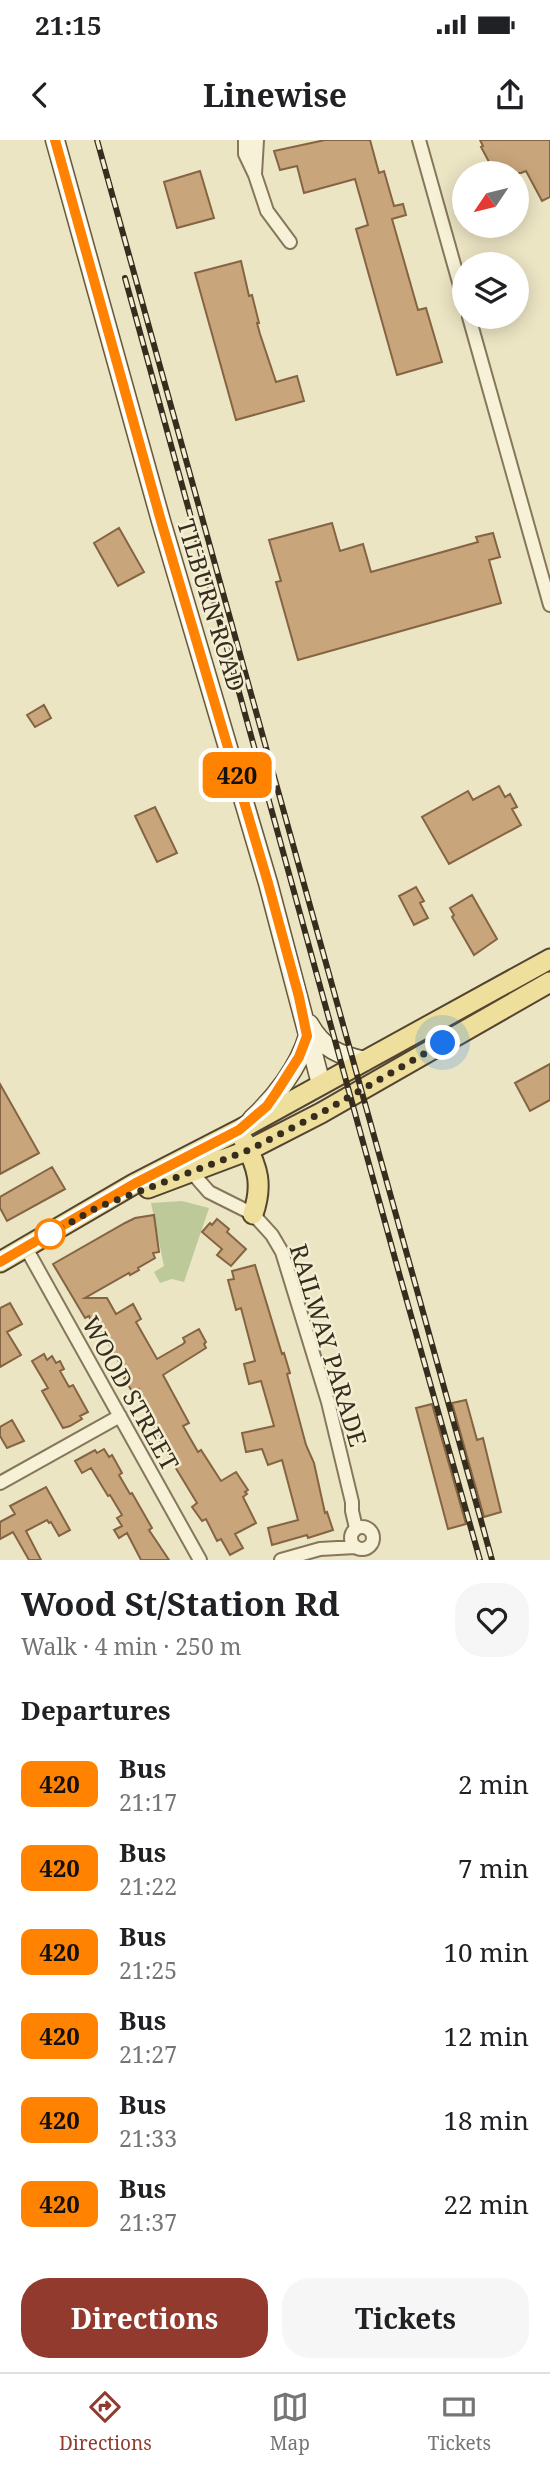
<!DOCTYPE html>
<html lang="en">
<head>
<meta charset="utf-8">
<style>
  body { margin:0; font-family:"Noto Serif",serif; background:#f6f6f6; color:#202124; height:100vh; display:flex; flex-direction:column; font-size:26px; white-space:nowrap }
  * { box-sizing:border-box; margin:0 }
  p { font-size:23px; color:#757577 }
  .icon { flex:none; width:38px; height:38px; fill:none; stroke:currentColor; stroke-width:2; stroke-linecap:round; stroke-linejoin:round }
  .map { position:relative; height:1420px; overflow:hidden }
  .details { display:flex; flex-direction:column; background:#fff; flex:1 }
  .details>* { flex:none }
  .badge { padding:0 14px; border-radius:10px; font-size:24px; line-height:46px }
  .needle { width:46px; rotate:235deg }
  .buttons { position:absolute; left:452px; top:21px; display:grid; gap:14px }
  .buttons a { display:grid; place-items:center; width:77px; height:77px; border-radius:50%; background:#fff; box-shadow:0 4px 18px #0003; font-size:35px }
  .you { position:absolute; width:35px; height:35px; margin:-18px; border:5px solid #fff; border-radius:50%; background:#1a73e8; box-shadow:0 0 0 10px #1a73e833 }
  .map>.badge { position:absolute; translate:-50% -50%; box-shadow:0 0 0 4px #fff }
  h2 { padding:0 21px; font-size:26px; line-height:63px }
  .round { display:grid; place-items:center; flex:none; width:74px; height:74px; border-radius:28px; background:#f6f6f6 }
  .overview { display:flex; align-items:center; justify-content:space-between; height:119px; padding:0 21px }
  h1 { font-size:33px; font-weight:700; line-height:52px }
  .primary-button { display:flex; gap:14px; margin-top:auto; padding:14px 21px }
  .primary-button a { flex:1; height:80px; border-radius:28px; background:#923a2e; color:#fff; font-size:28px; font-weight:700; line-height:80px; text-align:center }
  .primary-button a+a { background:#f6f6f6; color:#202124 }
  ul { padding:0; list-style:none }
  li { display:flex; align-items:center; gap:21px; height:84px; padding:0 21px }
  li div { flex:1 }
  li b { display:block; font-size:26px }
  li em { font-style:normal }
  li .badge { min-width:77px; font-weight:700; text-align:center }
  .status { display:flex; justify-content:space-between; align-items:center; height:49px; padding:0 35px; background:#fff; direction:ltr }
  .status svg { height:19px; fill:currentColor }
  header { display:flex; justify-content:space-between; align-items:center; height:91px; padding:0 21px; background:#fff; font-size:32px; font-weight:700 }
  .dock { display:flex; justify-content:space-around; align-items:center; height:98px; border-top:2px solid #e0e0e0; background:#fff; font-size:19px; color:#757577 }
  .dock a { display:grid; justify-items:center; gap:4px }
  .dock .selected { color:#923a2e }
  .map>svg:first-child { display:block }
</style>
</head>
<body>
<div class="status"><b>21:15</b><svg viewBox="0 0 49 12"><path d="M0 12V9h3v3zM5 12V6h3v6zM10 12V3h3v9zM15 12V0h3v12zM26 1h20v11H26zM47 4h2v5h-2z"/></svg></div>
<header><svg class="icon" aria-label="back" viewBox="0 0 24 24"><path d="M15 5l-7 7 7 7"/></svg>Linewise<svg class="icon" aria-label="share" viewBox="0 0 24 24"><path d="M12 15V3M7 8l5-5 5 5M5 13v7h14v-7"/></svg></header>
<div class="map">
<svg width="550" height="1420" viewBox="0 0 550 1420">
  <rect width="100%" height="100%" fill="#ece5c4"/>
  <path fill="#bdc998" d="M182,1061l27,7 -25,74 -12,-3 -12,4 -6,-11 10,-6 -13,-63z"/>
  <path fill="#c8a57b" stroke="#846442" stroke-width="2" d="M325,0h45l9,33 5,-2 10,35 9,-2 3,11 -14,4 26,91 8,-2 16,54 -45,13 -41,-146 12,-4 -13,-46 -51,14 -7,-27 -17,4 -6,-19z
    M480,0h70v57l-8,4 -16,-30 -5,2h-26l-14,-26 2,-1z
    M200,31l14,47 -37,10 -13,-46z
    M241,121l8,35 3,-1 7,28h-2l3,11 16,48 21,-6 7,25 -68,19 -41,-147z
    M332,383l8,28 23,-7 8,28 107,-30 -2,-5 17,-4 7,24 -11,3 12,43 -203,57 -22,-78 5,-1 -12,-41z
    M119,388l25,44 -26,14 -24,-43z
    M44,565l7,13 -16,9 -8,-12z
    M499,646l6,11 5,-3 7,13 -5,2 9,16 -72,39 -27,-47 46,-26 5,9z
    M155,667l22,46 -20,9 -22,-46z
    M416,747l8,14 -4,2 8,15 -14,7 -15,-29z
    M472,755l25,44 -23,16 -22,-38 2,-2 -4,-7z
    M550,924v36l-20,11 -15,-28z
    M0,944l39,69 -39,21z
    M52,1027l13,22 -58,32 -7,-13v-11z
    M154,1075l5,37 -6,1 2,5 -17,10 1,2 -9,5 -1,-2 -44,25h22l9,16 17,-10 8,15 -5,3 21,37 26,-15 2,-2 -2,-4 16,-9 7,13 -2,2 2,4 -43,27 26,48 -6,3 15,26 3,-2 20,31 15,-9 12,18 -3,2 2,2 -4,3 13,26 -21,11 8,14 -13,7 -9,-16 -4,2 -11,-22 -4,2 -10,-14 5,-4 -34,-56 -18,-40 2,-2 -8,-16 -6,4 -9,-15 3,-2 -32,-57 -4,2 -2,-5 -4,2 -32,-54 72,-41 10,-5z
    M217,1079l12,10 -2,3 19,17 -15,17 -14,-11 5,-6 -20,-17 8,-9 2,2z
    M255,1125l27,89 2,-1 6,20 -3,1 19,71 8,18 11,50 2,-1 6,18 -25,8 -1,-3 -35,10 -4,-17 30,-8 -16,-60 -14,5 -6,-16 -16,3 -4,-19 32,-7 -13,-45 -12,3 -5,-20 11,-3 -14,-53 -5,2 -8,-30 6,-1 -2,-8z
    M10,1163l12,21 -15,8 14,23 -21,12v-59z
    M44,1214l3,6 5,-4 4,7 4,-2 4,8 -4,2 9,16 4,-2 15,27 -8,4 2,3 -12,7 -7,2 -21,-37 6,-3 -16,-27z
    M466,1260l11,40 6,-2 18,74 -17,5 -32,-114z
    M432,1264l34,120 -18,5 -32,-121z
    M12,1280l12,21 -17,7 -7,-12v-9z
    M104,1309l5,8 3,-2 10,18 -3,2 11,19 2,-1 20,35 -3,2 20,30h-28l-14,-27 -8,5 -5,-8 8,-4 -5,-8 5,-3 -12,-20 -2,1 -17,-28 -9,5 -7,-12 20,-11 2,3z
    M46,1347l24,43 -11,6 -8,-14 -2,1 -2,-3 -21,11 15,29h-12l-16,-28 -13,7v-17l15,-8 -5,-8z"/>
  <g fill="none" stroke-linecap="round" stroke-linejoin="round">
    <g stroke="#86775b" stroke-width="16">
      <path id="street" d="M245,0v14l10,21 12,36 23,31
        M419,0l45,160
        M255,34l2,-34
        M469,177l81,288
        M188,1028l21,24 44,22 19,21 10,17 46,150 24,100v9l4,17 -2,3
        M26,1108l174,312
        M0,1343l120,-67
        M351 1398a11 11 0 1 1 22 0a11 11 0 1 1-22 0Z
        M281,1420l39,-11 35,-2"/>
    </g>
    <g stroke="#67583e" stroke-width="21">
      <path id="secondary" d="M55,0l106,381 107,362 53,201
        M309,884c14,25 30,31 56,37
        M252,979c23,-21 47,-52 56,-83"/>
    </g>
    <g stroke="#53452f" stroke-width="23">
      <path id="primary" d="M244,1001c14,27 19,44 9,73
        M148,1048l101,-38 72,-37 229,-131
        M0,1122l134,-78 105,-54 311,-171"/>
    </g>
    <use href="#street" stroke="#f7f2d7" stroke-width="12"/>
    <use href="#secondary" stroke="#f7f2d7" stroke-width="18"/>
    <use href="#primary" stroke="#eedf9d" stroke-width="19"/>
    <g stroke="#362d1e" stroke-width="6">
      <path id="rail" d="M97,0l395,1420
        M125,138l274,995 81,287"/>
    </g>
    <use href="#rail" stroke="#f4eed3" stroke-width="3.5" stroke-dasharray="10" stroke-linecap="butt"/>
  </g>
  <g fill="none" stroke-linecap="round" stroke-linejoin="round">
    <g stroke="#fff" stroke-width="16">
      <path id="line" d="M0,1122l134,-78 105,-54 28,-24 9,-13 23,-36 8,-21 -8,-39 -31,-114 -107,-362 -106,-381"/>
    </g>
    <use href="#line" stroke="#ff8200" stroke-width="10"/>
    <path stroke="#362d1e" stroke-width="7" stroke-dasharray="0 12.6" d="M50,1094l48,-27 151,-57 72,-37 122,-70"/>
  </g>
  <circle fill="#fff" stroke="#ff8200" stroke-width="3.5" cx="50" cy="1094" r="14"/>
  <g text-anchor="middle" dominant-baseline="central" stroke-width="5" stroke-linejoin="round" paint-order="stroke">
    <g font-size="24" fill="#362d1e" stroke="#f4eed3">
      <text transform="translate(212 465) rotate(73)">TILBURN ROAD</text>
      <text transform="translate(329 1205) rotate(73)">RAILWAY PARADE</text>
      <text transform="translate(131 1253) rotate(61)">WOOD STREET</text>
    </g>
  </g>
</svg>
<div class="buttons">
<a><svg class="needle" viewBox="-14 -14 28 28"><path d="M0-13l5 13h-10z" fill="#e53935"/><path d="M0 13l5-13h-10z" fill="#757577"/></svg></a>
<a><svg class="icon" aria-label="layers" viewBox="0 0 24 24"><path d="M12 4l9 5-9 5-9-5zM3 14l9 5 9-5"/></svg></a>
</div>
<div class="you" style="left:443px;top:903px"></div>
<b class="badge" style="left:237px;top:635px;background:#ff8200;color:#111">420</b>
</div>
<section class="details">
<div class="overview"><div><h1>Wood St/Station Rd</h1><p>Walk · 4 min · 250 m</p></div><a class="round"><svg class="icon" aria-label="heart" viewBox="0 0 24 24"><path d="M12 20l-8-8c-3-5 5-10 8-4 3-6 11-1 8 4z"/></svg></a></div>
<h2>Departures</h2>
<ul>
<li><span class="badge" style="background:#ff8200;color:#111">420</span><div><b>Bus</b><p>21:17</p></div><em>2 min</em></li>
<li><span class="badge" style="background:#ff8200;color:#111">420</span><div><b>Bus</b><p>21:22</p></div><em>7 min</em></li>
<li><span class="badge" style="background:#ff8200;color:#111">420</span><div><b>Bus</b><p>21:25</p></div><em>10 min</em></li>
<li><span class="badge" style="background:#ff8200;color:#111">420</span><div><b>Bus</b><p>21:27</p></div><em>12 min</em></li>
<li><span class="badge" style="background:#ff8200;color:#111">420</span><div><b>Bus</b><p>21:33</p></div><em>18 min</em></li>
<li><span class="badge" style="background:#ff8200;color:#111">420</span><div><b>Bus</b><p>21:37</p></div><em>22 min</em></li>
</ul>
<div class="primary-button"><a>Directions</a><a>Tickets</a></div>
</section>
<nav class="dock">
<a class="selected"><svg class="icon" aria-label="directions" viewBox="0 0 24 24"><path d="M12 3l9 9-9 9-9-9zM9 14v-3h6M13 9l2 2-2 2"/></svg>Directions</a>
<a><svg class="icon" aria-label="map" viewBox="0 0 24 24"><path d="M3 6l6-2 6 2 6-2v14l-6 2-6-2-6 2zM9 4v14M15 6v14"/></svg>Map</a>
<a><svg class="icon" aria-label="tickets" viewBox="0 0 24 24"><path d="M3 7h18v10H3zM15 7v10"/></svg>Tickets</a>
</nav>
</body>
</html>
